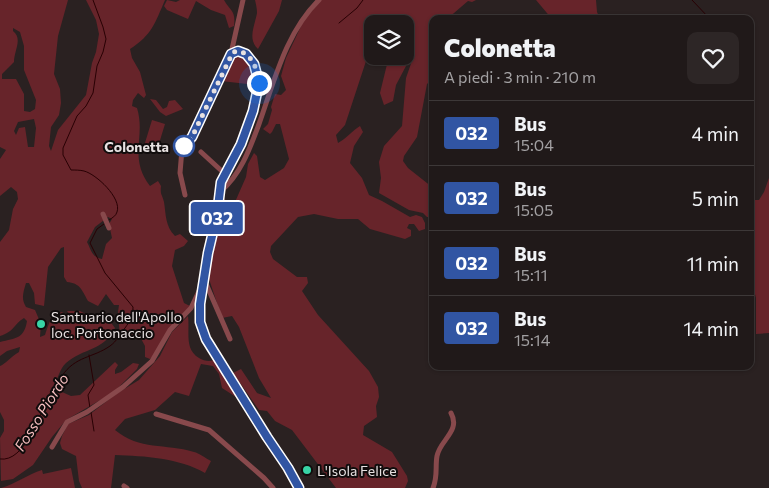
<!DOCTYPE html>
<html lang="it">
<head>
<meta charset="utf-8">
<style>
  body { margin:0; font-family:Commissioner,sans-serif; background:#2d2626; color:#f1f3f6; height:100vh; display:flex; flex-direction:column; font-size:19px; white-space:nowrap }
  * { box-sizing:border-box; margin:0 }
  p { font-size:16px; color:#a2a0a2 }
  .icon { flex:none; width:28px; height:28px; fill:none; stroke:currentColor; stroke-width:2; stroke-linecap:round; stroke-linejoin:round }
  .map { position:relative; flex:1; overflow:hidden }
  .details { position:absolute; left:429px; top:15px; width:325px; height:355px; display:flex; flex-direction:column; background:#201919; border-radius:10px; box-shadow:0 1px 4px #0004,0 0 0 1px #3d3838 }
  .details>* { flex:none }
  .badge { padding:0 10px; border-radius:4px; font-size:18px; line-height:32px }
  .tools { position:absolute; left:364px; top:15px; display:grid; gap:10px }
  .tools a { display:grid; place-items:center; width:50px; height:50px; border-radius:10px; background:#201919; box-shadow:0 1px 4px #0004,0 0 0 1px #3d3838; font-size:25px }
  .you { position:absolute; width:25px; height:25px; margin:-12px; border:4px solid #fff; border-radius:50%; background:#1a73e8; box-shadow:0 0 0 8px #1a73e833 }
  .map>.badge { position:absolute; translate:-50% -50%; box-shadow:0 0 0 2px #fff }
  .round { display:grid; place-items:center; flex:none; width:52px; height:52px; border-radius:10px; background:#2d2626 }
  .summary { display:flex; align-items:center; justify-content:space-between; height:85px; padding:0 15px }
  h1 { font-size:24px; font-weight:800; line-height:38px }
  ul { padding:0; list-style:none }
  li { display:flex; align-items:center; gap:15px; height:65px; padding:0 15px; border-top:1px solid #3d3838 }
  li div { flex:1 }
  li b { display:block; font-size:19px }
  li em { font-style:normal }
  li .badge { min-width:55px; font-weight:700; text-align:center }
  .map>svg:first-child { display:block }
</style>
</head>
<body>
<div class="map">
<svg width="769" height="488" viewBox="0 0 769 488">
  <rect width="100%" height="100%" fill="#2a2121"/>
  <path fill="#67242a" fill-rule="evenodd" d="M0,0h68l-10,36 -4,38 6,15 1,14 -2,12 -8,12 -2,19 2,5 7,-21 28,-35 6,-32 4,-11 3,-18 -3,-14 -10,-20h79c-10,23 -13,35 -35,49l2,9 8,14 6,23 -2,3 -6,-5 -5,7 -1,6 5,2c9,29 -9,49 13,78l8,-5 3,5c-1,9 1,8 3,16 2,12 1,24 11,34l5,-2 8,7 -4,5 -9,4 -3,16 12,37 6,3 -19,20 -18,30 -3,3 -5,-2v-11l-7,-13 -18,5 -2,-26 1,-7h-5l-8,-11 -8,12 -10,-5c-6,-11 -8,-18 -21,-19l-3,-5v-30l-3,1 -13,19 -4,39 -9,-2 -1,-11 -5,-10h-3c-3,10 -5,16 0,24l9,3 6,14 -1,13 5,-2c4,-11 5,-20 17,-23l6,7 2,-4 -3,-4h13l17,9h12l6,8c-11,23 -32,20 -49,35 -6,5 -9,18 -13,25l18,8 9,-1 35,-33 3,3 -3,5v4l6,-2 12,-9 6,1 -2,5 -23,23 -48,28 -14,17 -19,28 -20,14 -12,2 -1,-43 4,-7v-11l-4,-8v-46c4,-1 13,-11 19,-14l1,-5 -13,4 -7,5v-14c16,-4 24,-3 27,-21l-3,-3c-10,6 -10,14 -24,18v-94l9,-12 4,-21 5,-10 -1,-7 -6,-5 -11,9v-37l6,-9 -6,-3zM13,28l7,4 4,14v24l12,30 -1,9 -5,3 -6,-1v-17l-8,-15h-14v-5l12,-12c0,-12 9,-23 -1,-31zM34,119l2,9 -2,19h-6l-3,-20 -6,1 -3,7 -2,-4 4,-9zM108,217l4,2 -3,5 3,14 -6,6 -4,15c-11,-2 -11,-10 -15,-17l8,-15z
    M167,0l9,2 4,-2h44c6,11 12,10 10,26l-5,2 -4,-13 -14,-5 -15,-9 -8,18 -21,-9 -3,-4z
    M255,0h27l-3,11 -21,38c-11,-10 -3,-24 -1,-36 0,-4 -1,-9 -2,-13z
    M321,0h155l-4,2 -4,-1 -21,18h-15v60l-5,5 -10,53 -13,19 -1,5 5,7 24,19v30h-5l-4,-4 -14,-3 -30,-17 2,-15 -2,-16 5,-16 18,-20 4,-48 8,-23 -9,-15v-16h-3l-3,-6h-5l-3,6h-19v20l-3,3 -1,8 -23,70 -9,10 2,8c9,-5 14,-12 22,-17l3,6 -9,14 -4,17 12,15 7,17 13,6 28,16 6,-2 6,2 3,6v6l-6,2 -5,-7h-5l-2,4 4,2v6l-6,3 -35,-10 -12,-10h-20l-24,-5 -16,3 -27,29 -1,6 3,7 24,18h10l1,6 -6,8 16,24 51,56 9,16 1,10 -3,9 1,11 -13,9 -1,9 29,17 15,24 1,5 -3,7h-69l-44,-58 -17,-9 -8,-10 -8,-1 -26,-37 8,-4 16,24 14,5 -12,-20 -20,-51 -7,-11 -10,2 -14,-42 10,-44 4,-33 13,3 11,-25 2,-13 6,-11 3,3 3,21 5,3 19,-12 5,-9 -9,-35h-4l-4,8 -2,2 -7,-5 5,-5 4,-14 -1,-3 4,-13 6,1 5,-5 -5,-14 5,-18 18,-38z
    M536,0h60l1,12 3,7h-48z
    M234,55c18,4 20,13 23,30l-36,-4z
    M389,56h16l1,10 -10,19 -3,16 -9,4 -4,-12z
    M150,99l6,1 7,9 4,-2 2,-6 6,-1 8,9 -17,7 -6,-4z
    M152,120l13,4 -8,26 -13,-4z
    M769,178v155l-13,1v-36l-3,-12 -3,4v-95l5,5h4l5,-8z
    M188,316c2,16 -4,33 11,42 5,3 10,4 15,2l9,8 16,31 -17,-11 -3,-14 -6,-8 -12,-2 -12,32 -14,-4 -20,18 -30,9 -10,11c25,21 50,13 79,22 5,1 11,6 17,9l-6,12c-26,-15 -60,-17 -90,-18l-4,33h-29l-3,-7 -3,-25 -14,-7 -2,-6 2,-7 6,-12 21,-9 27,-21 23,-14 21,-24 12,-24z
    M71,468l4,20h-74c15,-4 27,-14 41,-18l1,4z"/>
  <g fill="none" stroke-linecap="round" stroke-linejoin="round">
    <path stroke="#280003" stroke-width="1" d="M93,0l10,27 3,12 -3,13 -6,14 -4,27 -7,13 -9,10 -14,32v7l8,15c4,0 9,0 13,1 12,3 38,27 33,41 -1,4 -5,6 -8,8
      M692,0l18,19
      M339,23l18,-15 6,-8
      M89,355l5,30 -6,10 2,13
      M91,412l3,19
      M0,459c25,4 41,-47 49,-64 4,-6 9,-13 13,-19 13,-20 31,-18 48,-30 7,-5 10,-12 15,-18 5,-7 8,-12 8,-21l-28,-34 -15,-30 7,-14 7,-5"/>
    <path stroke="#88494c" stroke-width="5" d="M232,49l11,-49
      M201,152l24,22
      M221,191c20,-17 29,-43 38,-67 15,-42 27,-92 60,-124
      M185,195l-5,-22 2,-24 10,-12 39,-83 4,-3c20,1 25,24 23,40l-17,53 -20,38 -4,33 -10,38 -7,51v18l6,17 82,129 11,20
      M103,214l6,14
      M204,279l26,60
      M156,414l53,16 55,48 9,10
      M52,447l15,-25 20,-10 36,-25 29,-26 18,-31 21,-22 9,-19
      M124,486l3,2
      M433,488c5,-12 2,-21 4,-32 3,-16 24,-25 14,-43"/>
  </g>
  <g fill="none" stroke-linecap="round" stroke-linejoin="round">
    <g stroke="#fff" stroke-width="11">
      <path id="line" d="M182,149l10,-12 39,-83 7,-3 8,3 8,10 5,19 -6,28 -12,33 -20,38 -4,33 -9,38 -8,51v18l6,17 61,98 21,31 11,20"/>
    </g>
    <use href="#line" stroke="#3155a3" stroke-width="8"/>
    <path stroke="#e7e1e1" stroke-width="5" stroke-dasharray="0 9" d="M184,146l8,-9 41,-85c17,-4 25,17 26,31"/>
  </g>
  <circle fill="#fff" stroke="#3155a3" stroke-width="2.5" cx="184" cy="146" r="10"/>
  <g fill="#38d4a6" stroke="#100c0c" stroke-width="2">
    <circle cx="41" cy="324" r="5"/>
    <circle cx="307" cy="470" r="5"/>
  </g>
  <g text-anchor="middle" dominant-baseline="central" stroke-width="4" stroke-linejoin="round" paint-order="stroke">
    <g font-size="14" font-weight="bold" fill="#e7e1e1" stroke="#100c0c" text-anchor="end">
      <text x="169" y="146">Colonetta</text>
    </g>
    <g font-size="14" fill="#e7e1e1" stroke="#100c0c" text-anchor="start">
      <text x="51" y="316">Santuario dell'Apollo<tspan x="51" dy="16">loc. Portonaccio</tspan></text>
      <text x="317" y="470">L'Isola Felice</text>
    </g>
    <g font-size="15" font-style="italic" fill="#f5bdbe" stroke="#100c0c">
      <text transform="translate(41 412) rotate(-58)">Fosso Piordo</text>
    </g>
  </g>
</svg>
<div class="tools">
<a><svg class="icon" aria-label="layers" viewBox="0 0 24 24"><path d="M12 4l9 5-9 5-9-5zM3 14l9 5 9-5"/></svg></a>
</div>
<div class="you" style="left:259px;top:83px"></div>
<b class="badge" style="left:217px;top:218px;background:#3155a3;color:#fff">032</b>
<section class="details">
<div class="summary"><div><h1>Colonetta</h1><p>A piedi · 3 min · 210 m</p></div><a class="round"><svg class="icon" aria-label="heart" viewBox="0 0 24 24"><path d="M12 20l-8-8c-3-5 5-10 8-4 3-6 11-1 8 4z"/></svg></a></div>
<ul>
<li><span class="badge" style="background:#3155a3;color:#fff">032</span><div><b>Bus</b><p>15:04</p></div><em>4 min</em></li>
<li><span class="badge" style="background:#3155a3;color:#fff">032</span><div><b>Bus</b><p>15:05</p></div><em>5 min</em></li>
<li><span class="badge" style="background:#3155a3;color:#fff">032</span><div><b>Bus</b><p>15:11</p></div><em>11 min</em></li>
<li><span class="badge" style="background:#3155a3;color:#fff">032</span><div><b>Bus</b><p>15:14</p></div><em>14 min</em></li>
</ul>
</section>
</div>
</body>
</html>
